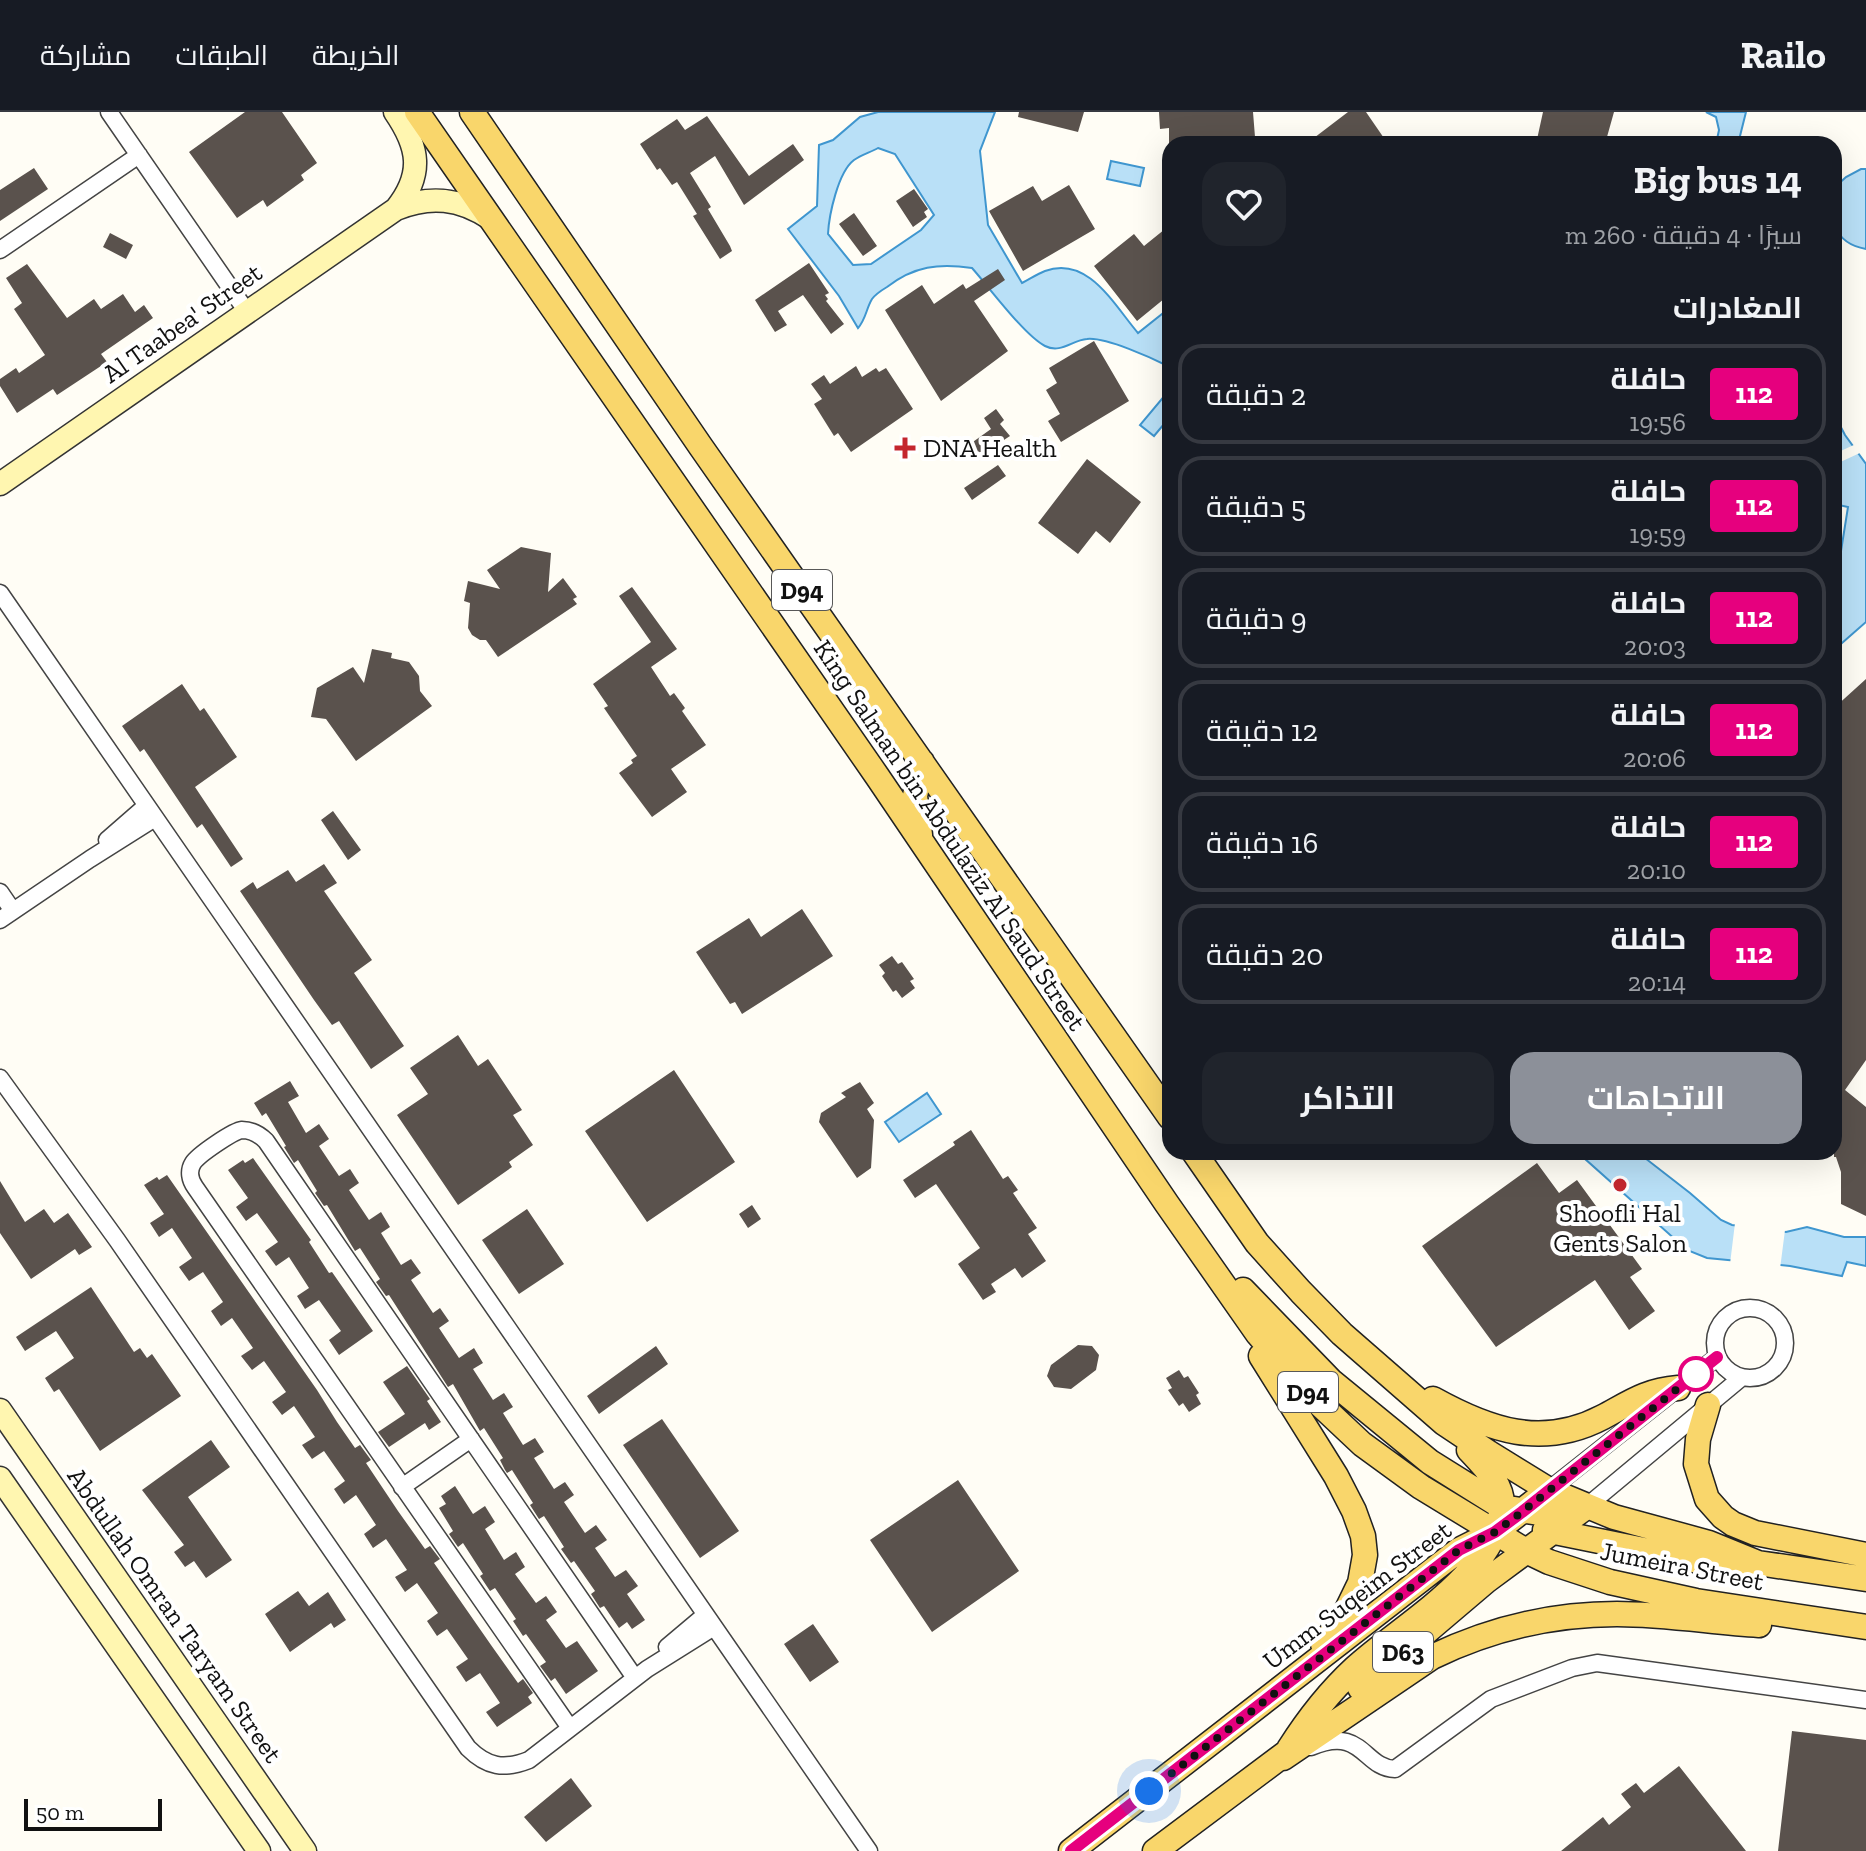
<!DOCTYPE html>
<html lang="ar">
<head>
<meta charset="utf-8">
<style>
  body { margin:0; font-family:"Zilla Slab",Cairo,serif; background:#20242c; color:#f1f3f6; direction:rtl; height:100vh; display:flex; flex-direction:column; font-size:30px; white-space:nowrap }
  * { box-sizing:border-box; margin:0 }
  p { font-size:26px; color:#9ea1a6 }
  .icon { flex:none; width:44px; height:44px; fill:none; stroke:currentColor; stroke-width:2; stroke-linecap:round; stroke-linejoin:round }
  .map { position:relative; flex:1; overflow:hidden; direction:ltr }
  .details { position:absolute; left:1162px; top:24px; width:680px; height:1024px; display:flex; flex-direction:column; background:#171b24; border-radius:24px; box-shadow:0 8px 32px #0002; direction:rtl }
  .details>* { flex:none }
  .badge { padding:0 16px; border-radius:6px; font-size:28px; line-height:52px }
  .scale { position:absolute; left:24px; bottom:20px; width:138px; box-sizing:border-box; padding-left:8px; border:4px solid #111; border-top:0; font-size:22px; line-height:28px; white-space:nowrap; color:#111; -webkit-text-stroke:6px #fff; paint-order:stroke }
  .you { position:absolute; width:40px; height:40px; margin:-20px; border:6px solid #fff; border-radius:50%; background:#1a73e8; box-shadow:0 0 0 12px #1a73e833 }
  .map>.badge { position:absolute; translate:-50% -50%; box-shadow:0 0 0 4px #fff }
  h2 { padding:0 40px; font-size:30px; line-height:72px }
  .round { display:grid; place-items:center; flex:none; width:84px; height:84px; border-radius:24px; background:#20242c }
  .summary { display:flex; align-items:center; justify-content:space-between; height:136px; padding:0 40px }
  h1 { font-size:38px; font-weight:700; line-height:60px }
  .action { display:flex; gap:16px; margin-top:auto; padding:16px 40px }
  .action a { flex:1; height:92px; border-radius:24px; background:#8c9099; color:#fff; font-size:32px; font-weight:700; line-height:92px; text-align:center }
  .action a+a { background:#20242c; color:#f1f3f6 }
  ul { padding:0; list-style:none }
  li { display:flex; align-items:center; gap:24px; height:100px; margin:0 16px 12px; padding:0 24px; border:4px solid #363941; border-radius:24px }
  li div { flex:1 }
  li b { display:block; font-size:30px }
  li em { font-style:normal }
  li .badge { min-width:88px; font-weight:700; text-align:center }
  header { display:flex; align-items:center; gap:48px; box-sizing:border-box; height:112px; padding:0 40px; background:#171b24; border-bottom:2px solid #363941 }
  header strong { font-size:38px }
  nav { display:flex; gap:44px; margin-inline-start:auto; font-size:28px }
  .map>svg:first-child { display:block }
</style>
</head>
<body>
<header>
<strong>Railo</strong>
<nav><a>الخريطة</a><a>الطبقات</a><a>مشاركة</a></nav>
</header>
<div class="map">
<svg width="1866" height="1739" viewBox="0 0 1866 1739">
  <rect width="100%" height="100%" fill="#fffdf5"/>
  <path fill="#b9e0f7" stroke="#3f96cf" stroke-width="2" fill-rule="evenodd" d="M878,0h117l-15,39 8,74 34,58c8,-4 15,-9 23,-12 43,-16 69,34 93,62l24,-19 8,5v48c-18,-9 -64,-30 -83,-28 -15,1 -26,15 -42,7 -21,-11 -56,-59 -73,-78 -33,-5 -58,-2 -85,19 -5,3 -12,8 -15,12 -6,10 -6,20 -14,29l-19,-32 -51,-67 29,-23 2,-61 14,-5 27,-23zM878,36l17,6 39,61 -13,15 -50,34 -18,1 -25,-31c1,-19 10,-62 26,-74 7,-5 17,-8 24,-12z
    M1706,0h40l-8,32h-22l3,-14 -3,-13z
    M1111,49l33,7 -4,18 -33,-7z
    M1861,57h5v80c-34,-6 -37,-32 -31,-62l11,-10z
    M1166,282l4,4v19l-16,19 -14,-11z
    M1834,302l11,21 21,29v158l-32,28v-100l7,1 7,-44 -14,-3z
    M927,981l14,21 -42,28 -14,-20z
    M1446,1040h65l-34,7z
    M1562,1040h71l12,6 45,35 31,27 11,5 54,7 21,-5 37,10h22v29l-19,-4 -5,14 -52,-10 -83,-8 -20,-8 -102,-91z"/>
  <path fill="#fffdf5" d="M1856,332l6,8 -28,13v-11z
    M1735,1111l50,7 -5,39 -50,-5z"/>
  <path fill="#5a524d" d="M245,0h37l35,51 -16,12 3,5 -37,27 -4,-7 -26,18 -48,-66z
    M1019,0h65l-6,20 -60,-15z
    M1159,0h94l2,25h-7v7l-79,-1v-15l-9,1z
    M1348,0h18l22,32h-82z
    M1543,0h71l-9,32h-69z
    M707,4l42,60 44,-32 11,16 -60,45 -29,-49 -25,17 21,34 -3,2 22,37 2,5 -12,8 -27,-43 4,-2 -20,-32 -5,3 -12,-17 -3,2 -17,-26 37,-25 8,11z
    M34,56l14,21 -48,32v-31z
    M1069,73l26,44 -72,42 -34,-60 44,-25 9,15z
    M914,77l14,20 -4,3 3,5 -14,10 -17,-26z
    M854,101l23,33 -14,10 -24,-32z
    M1170,113v69l-33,27 -43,-55 40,-32 10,12z
    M110,121l23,12 -7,14 -23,-12z
    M809,151l20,30 -4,2 3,4 -2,2 18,23 -13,10 -28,-39 -25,16 9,14 -12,7 -20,-32z
    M27,152l40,54 27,-19 7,10 22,-15 12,18 9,-7 9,13 -52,36 6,8 -50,33 -4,-6 -36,24 -17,-27v-7l16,-11 3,5 26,-18 -31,-46 8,-6 -16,-25z
    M998,157l7,11 -31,21 34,50 -67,50 -56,-91 37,-25 12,19 29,-20 3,5z
    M1094,229l35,60 -68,41 -13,-21 12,-7 -14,-24 11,-7 -8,-15z
    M856,254l6,11 14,-9 3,4 7,-4 27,41 -62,43 -13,-19 -4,3 -20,-32 8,-5 -11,-15 13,-9 6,9z
    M996,297l8,11 -4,4 10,12 -32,21 -8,-13 21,-15 -7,-11z
    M1087,347l54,43 -31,41 -14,-12 -18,23 -40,-31z
    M998,353l8,11 -34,24 -8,-12z
    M521,435l30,6 -3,39 15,-14 14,19 -4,2 4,5 -79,53 -12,-17h-6l-8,-5 -4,-7 2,-25 -6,-2 4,-20 32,8 -13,-19z
    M632,475l45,62 -26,18 19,29 4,-3 11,15 -3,3 24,34 -35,24 16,23 -35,25 -33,-44 14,-10 -2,-3 6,-4 -33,-48 4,-2 -15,-22 58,-42 -32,-46z
    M372,537l20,4 -1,5 18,4 10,14 1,15 12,15 -76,55 -30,-42 -15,-2 6,-29 36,-21 11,16z
    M1866,567v381l-21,30 21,17v109l-25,-12v-32l-5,-15h-2v-449z
    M182,572l18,27 4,-3 33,49 -42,30 48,72 -12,8 -29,-43 -5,4 -53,-79 -4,3 -18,-26z
    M333,699l28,39 -13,10 -27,-40z
    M324,752l13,19 -13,8 48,69 -18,13 50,73 -33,23 -32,-48 -7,4 -18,-25 -74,-109 13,-9 4,7 31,-19 8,12z
    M802,797l31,47 -91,58 -7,-12 -5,2 -34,-52 53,-34 12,19z
    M892,844l6,8 4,-2 12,17 -4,2 5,7 -13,10 -6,-8 -3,2 -11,-16 3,-3 -6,-8z
    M458,923l20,31 10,-7 34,51 -9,5 20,30 -24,17 3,5 -54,38 -61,-90 31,-21 -18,-26z
    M674,958l61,92 -88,60 -62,-91z
    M290,969l9,15 -11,6 18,31 13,-9 10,15 -10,7 20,30 11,-7 9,14 -10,7 20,30 12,-8 9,15 -9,6 20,32 10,-6 10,14 -10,7 22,33 7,-5 9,13 -10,7 20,30 15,-10 9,15 -10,6 20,31 11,-7 9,14 -10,6 20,32 12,-7 9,14 -10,6 20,31 11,-7 9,13 -10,7 21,31 11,-8 11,15 -12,8 20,29 11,-7 12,16 -11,8 18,26 -13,9 -5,-7 -8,6 -15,-22 -4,2 -9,-14 4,-3 -21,-30 -3,2 -10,-14 3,-2 -20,-31 -5,3 -9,-14 3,-2 -21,-33 -5,3 -2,-3 -5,-10 3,-2 -19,-30 -4,3 -27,-47 -5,3 -59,-92 -3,1 -10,-14 4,-3 -20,-31 -5,3 -28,-46 -3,1 -9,-13 2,-2 -19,-31 -4,3 -10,-16 2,-1 -20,-33 -4,3 -8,-13z
    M860,970l14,21 -7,6 7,11 -3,48 -14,10 -38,-56 2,-9 25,-16 -5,-4z
    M971,1018l32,49 5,-3 10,14 -5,3 24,35 -9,6 18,27 -24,17 -7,-10 -24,16 5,8 -13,8 -25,-36 22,-16 -44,-64 -21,14 -12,-18 52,-35 -2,-3z
    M253,1046l58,82 -2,2 20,31 3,-1 41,59 -34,24 -10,-15 12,-9 -22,-31 -14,9 -8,-13 12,-8 -20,-31 -13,9 -11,-15 13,-9 -21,-29 -11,8 -10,-14 12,-9 -20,-28 15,-10 2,3z
    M1537,1051l22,30 18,-13 65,89 -12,8 25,34 -26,19 -34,-50 -99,67 -74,-101z
    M167,1063l150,215 20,32 18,26 5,-3 11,15 -5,3 32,48 27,38 5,-3 10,13 -6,4 57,82 27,38 5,-4 10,14 -5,4 4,6 -35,24 -11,-15 14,-9 -20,-30 -14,9 -10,-15 12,-8 -21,-30 -10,7 -10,-15 11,-8 -21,-30 -12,9 -10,-15 12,-7 -21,-31 -13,9 -9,-14 12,-9 -20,-30 -12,9 -10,-15 11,-8 -21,-30 -12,8 -10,-14 13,-8 -21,-31 -12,9 -10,-13 14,-10 -22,-31 -12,9 -11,-14 12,-8 -21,-30 -11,8 -10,-15 12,-9 -20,-30 -14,9 -10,-14 13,-9 -20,-30 -13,9 -9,-14 14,-9 -20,-29 13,-8 2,3z
    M0,1069l25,41 19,-13 10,14 14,-10 24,34 -13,8 -4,-6 -44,30 -31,-46z
    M752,1093l9,14 -13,9 -9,-14z
    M527,1097l37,55 -45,30 -37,-54z
    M91,1175l43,65 6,-4 7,10 5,-4 29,42 -81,55 -41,-62 -5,3 -9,-14 29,-20 -18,-27 -31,20 -9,-14z
    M1078,1233l14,1 7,9 -3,15 -25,19 -17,-2 -7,-11 4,-11z
    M656,1234l12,18 -69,50 -12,-18z
    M407,1254l23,33 -3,2 14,21 -12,8 -4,-7 -36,24 -11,-15 27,-18 -22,-32z
    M1179,1258l5,8 4,-2 11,17 -3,2 5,9 -12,8 -6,-9 -4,3 -11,-16 4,-2 -6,-10z
    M662,1307l77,112 -39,27 -77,-113z
    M211,1328l19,27 -42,30 44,63 -26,18 -12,-17 -9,6 -11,-15 10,-7 -42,-55z
    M958,1368l61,91 -87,61 -62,-92z
    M455,1374l18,28 12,-8 10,16 -10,7 19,31 12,-8 9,15 -10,7 21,29 10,-7 11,16 -11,8 20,28 11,-7 21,30 -32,23 -11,-16 -4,3 -11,-15 6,-4 -20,-28 -3,2 -10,-15 3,-2 -21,-31 -5,3 -10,-15 3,-2 -20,-31 -5,4 -9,-13 4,-3 -14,-23 7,-4 -5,-8z
    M298,1479l11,15 19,-14 18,28 -12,8 -3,-5 -41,29 -25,-38z
    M813,1512l26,38 -29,20 -26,-38z
    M1792,1619l74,9v111h-88z
    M1679,1654l67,85h-185l42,-34 6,8 22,-18 -10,-13 15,-11 8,10z
    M571,1666l21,28 -46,36 -22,-25z"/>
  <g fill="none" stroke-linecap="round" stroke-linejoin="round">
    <g stroke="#444" stroke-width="19">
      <path id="street" d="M109,0l138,200
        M0,138l139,-95
        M0,481l869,1258
        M107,728l39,-34
        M0,780l13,19
        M0,808l90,-61 65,-41
        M0,966l117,162 351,508c19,19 36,22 61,12l118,-91 67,-42
        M1715 1231a35 35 0 1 1 70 0a35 35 0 1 1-70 0Z
        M402,1375l69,-48
        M1549,1378l168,-133
        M1586,1395l155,-129
        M667,1535l38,-32
        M570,1616l-375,-541c-5,-7 -7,-16 -2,-24 5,-8 40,-32 49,-33 10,0 17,4 24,11l369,537
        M1311,1635c52,-22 52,21 84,22l96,-70 81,-31 25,-5 269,37"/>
    </g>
    <g stroke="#333" stroke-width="25">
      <path id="secondary" d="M395,0c24,35 29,62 1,97
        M0,372l396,-275c34,-14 64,-11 95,10
        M0,1298l305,441
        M0,1366l259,373"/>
    </g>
    <g stroke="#222" stroke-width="27">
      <path id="primary" d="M417,0l460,664 290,428 91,130 54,63 50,47 59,43 105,64 23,11 61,20 86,19 170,26
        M472,0l229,335 469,670
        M920,723l-5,-39 7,-34
        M1194,1040l63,91 44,49 41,42 102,89 45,30 60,37 65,27 95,26 49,20 108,16
        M1243,1178l88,91 99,81 72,45 37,6 42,-5
        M1261,1244l75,120 18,35 9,25 2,19 -5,28 -17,35 -20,26
        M1433,1287c56,31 109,50 170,18 28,-15 42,-26 75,-29
        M1708,1293l-10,34 -2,25 11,35 16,18 10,7 22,9 111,22
        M1545,1418l153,31 50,2
        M1360,1576l126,-107 100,-74
        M1289,1637c19,-30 40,-57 66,-81 47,-43 139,-93 147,-160 2,-23 -18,-42 -33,-58
        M1283,1646l149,-101c58,-28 121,-43 185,-43 47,0 95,8 142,11
        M1071,1739l388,-301 36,-18 54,-42
        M1155,1739l139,-104"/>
    </g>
    <use href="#street" stroke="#fff" stroke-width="16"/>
    <use href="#secondary" stroke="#fff6b0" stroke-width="22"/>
    <use href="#primary" stroke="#f9d66b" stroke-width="24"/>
  </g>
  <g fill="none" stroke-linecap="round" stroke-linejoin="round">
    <g stroke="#fff" stroke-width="18">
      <path id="line" d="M1071,1739l388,-301 36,-18 27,-20 195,-155"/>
    </g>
    <use href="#line" stroke="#e6007e" stroke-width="12"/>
    <path stroke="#111" stroke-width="8" stroke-dasharray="0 14.4" d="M1149,1679l310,-241 36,-18 27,-20 179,-142 -5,4"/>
  </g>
  <g fill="#c4262e" stroke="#fff" stroke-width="3">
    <path d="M901 324h8v8h8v8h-8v8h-8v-8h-8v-8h8z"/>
    <circle cx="1620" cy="1073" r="8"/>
  </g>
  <circle fill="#fff" stroke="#e6007e" stroke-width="4" cx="1696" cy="1262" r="16"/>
  <g text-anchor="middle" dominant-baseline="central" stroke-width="8" stroke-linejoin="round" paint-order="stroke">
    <g fill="#fff" stroke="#585858" stroke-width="2">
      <rect x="772" y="458" width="60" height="40" rx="6"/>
      <rect x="1278" y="1260" width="60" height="40" rx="6"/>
      <rect x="1373" y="1520" width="60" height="40" rx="6"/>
    </g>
    <g font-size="24" font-weight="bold" fill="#111">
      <text x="802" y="478">D94</text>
      <text x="1308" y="1280">D94</text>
      <text x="1403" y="1540">D63</text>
    </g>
    <g font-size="26" fill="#111" stroke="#fff">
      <text transform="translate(182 211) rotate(-35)">Al Taabea' Street</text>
      <text transform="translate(950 723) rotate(56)">King Salman bin Abdulaziz Al Saud Street</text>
      <text transform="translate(1682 1454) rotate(11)">Jumeira Street</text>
      <text transform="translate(1357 1483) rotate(-37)">Umm Suqeim Street</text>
      <text transform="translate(175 1503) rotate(55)">Abdullah Omran Taryam Street</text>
    </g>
    <g font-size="26" fill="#111" stroke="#fff" text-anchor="start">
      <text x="923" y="336">DNA Health</text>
      <text x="1620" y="1101" text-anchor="middle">Shoofli Hal<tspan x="1620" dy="30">Gents Salon</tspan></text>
    </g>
  </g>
</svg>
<div class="scale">50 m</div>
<div class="you" style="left:1149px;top:1679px"></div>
<section class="details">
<div class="summary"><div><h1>Big bus 14</h1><p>سيرًا · 4 دقيقة · 260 m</p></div><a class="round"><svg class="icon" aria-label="heart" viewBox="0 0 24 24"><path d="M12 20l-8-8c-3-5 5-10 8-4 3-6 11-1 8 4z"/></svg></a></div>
<h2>المغادرات</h2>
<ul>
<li><span class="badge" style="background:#e6007e;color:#fff">112</span><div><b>حافلة</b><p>19:56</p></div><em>2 دقيقة</em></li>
<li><span class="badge" style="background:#e6007e;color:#fff">112</span><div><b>حافلة</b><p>19:59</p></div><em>5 دقيقة</em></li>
<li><span class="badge" style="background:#e6007e;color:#fff">112</span><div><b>حافلة</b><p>20:03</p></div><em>9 دقيقة</em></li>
<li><span class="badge" style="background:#e6007e;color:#fff">112</span><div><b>حافلة</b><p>20:06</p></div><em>12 دقيقة</em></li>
<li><span class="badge" style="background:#e6007e;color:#fff">112</span><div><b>حافلة</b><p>20:10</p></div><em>16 دقيقة</em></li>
<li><span class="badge" style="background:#e6007e;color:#fff">112</span><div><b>حافلة</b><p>20:14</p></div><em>20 دقيقة</em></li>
</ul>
<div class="action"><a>الاتجاهات</a><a>التذاكر</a></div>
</section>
</div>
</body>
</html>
